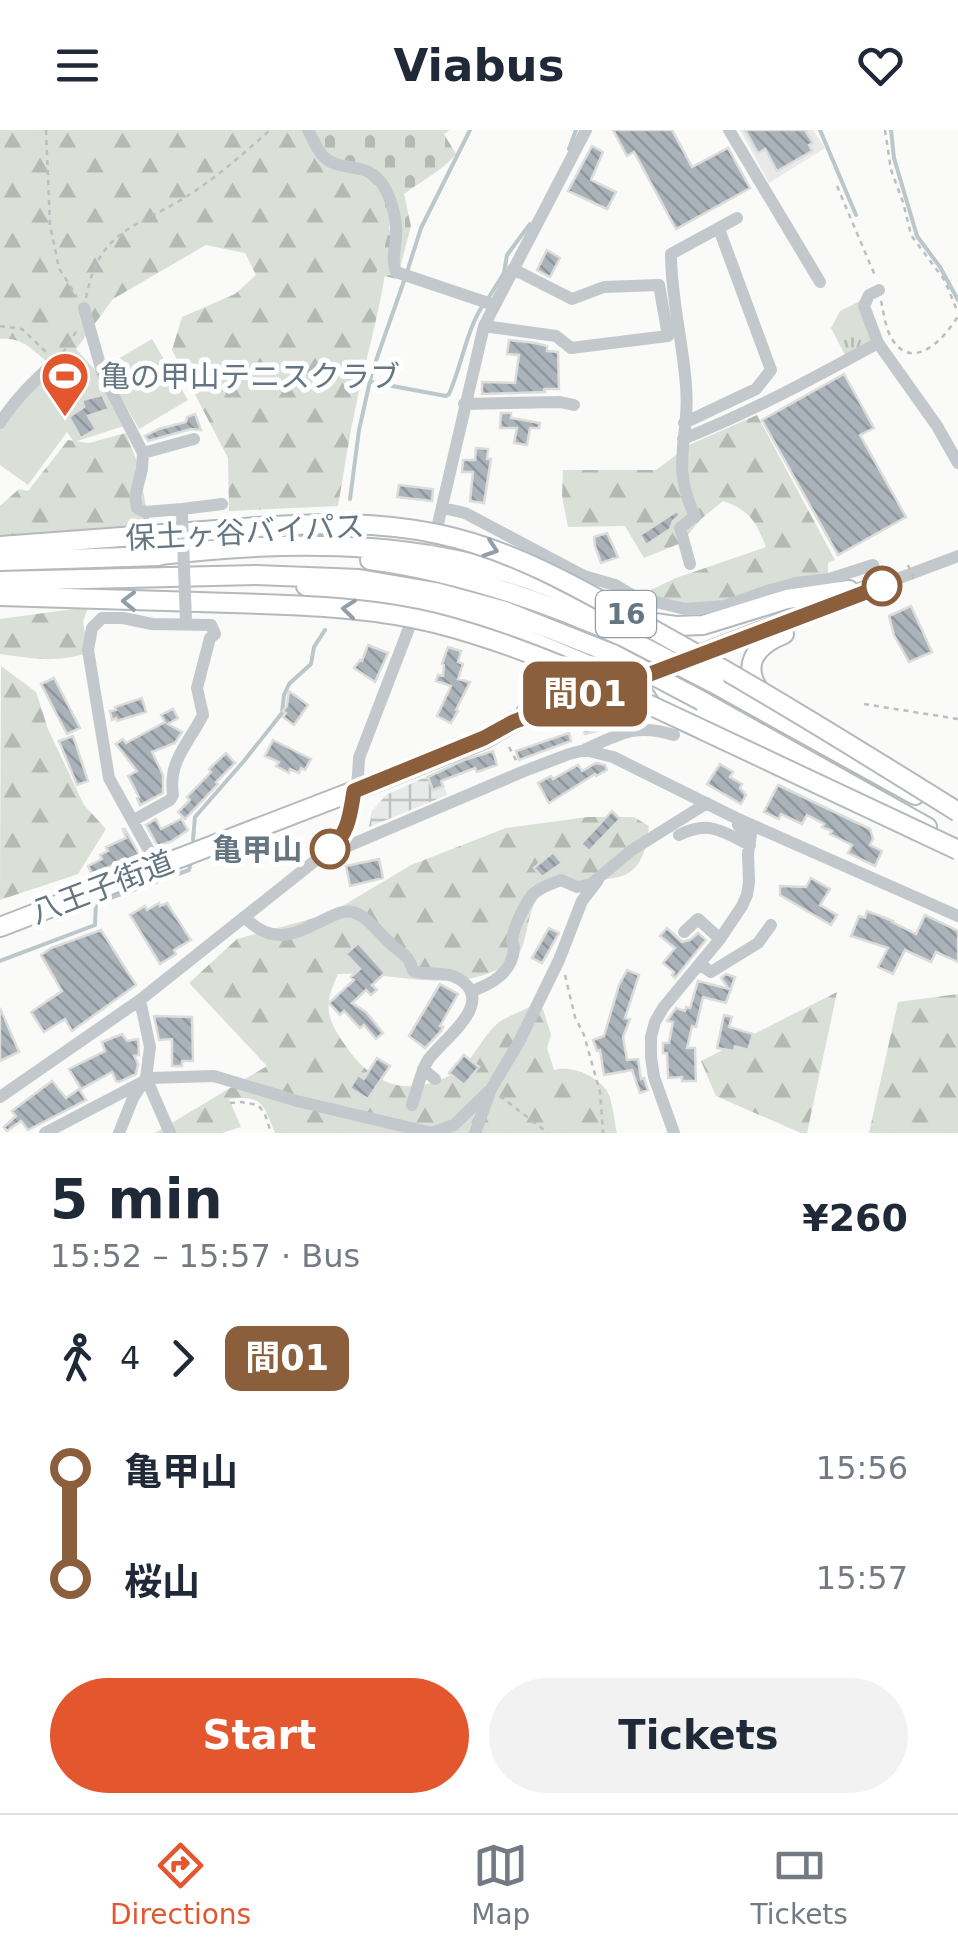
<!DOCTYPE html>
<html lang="en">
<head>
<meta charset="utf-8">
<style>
  body { margin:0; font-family:"DejaVu Sans","Noto Sans JP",sans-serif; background:#f2f2f3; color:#1f2937; height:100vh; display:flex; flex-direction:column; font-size:38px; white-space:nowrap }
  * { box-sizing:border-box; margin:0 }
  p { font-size:32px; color:#747a83 }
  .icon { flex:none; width:55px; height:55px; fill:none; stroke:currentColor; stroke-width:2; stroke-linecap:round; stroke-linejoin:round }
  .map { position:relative; height:1003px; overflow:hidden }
  .sheet { display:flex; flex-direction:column; background:#fff; flex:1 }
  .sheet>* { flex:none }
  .badge { padding:0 20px; border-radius:15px; font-size:35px; line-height:65px }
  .map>.badge { position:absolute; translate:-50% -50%; box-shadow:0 0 0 5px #fff }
  .legs { display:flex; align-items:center; gap:15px; height:110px; padding:0 50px; font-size:32px }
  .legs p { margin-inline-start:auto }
  .summary { display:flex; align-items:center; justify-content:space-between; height:170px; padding:0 50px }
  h1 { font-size:55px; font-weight:700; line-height:75px }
  .button { display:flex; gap:20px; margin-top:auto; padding:20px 50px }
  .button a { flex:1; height:115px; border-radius:60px; background:#e4572e; color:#fff; font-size:40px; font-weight:700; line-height:115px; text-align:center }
  .button a+a { background:#f2f2f3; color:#1f2937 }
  ul { padding:0 50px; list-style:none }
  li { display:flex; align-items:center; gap:35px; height:110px; font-size:38px }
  li i { display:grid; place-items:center; width:15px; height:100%; margin:0 12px; background:currentColor }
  li i::after { content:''; width:25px; height:25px; margin:-12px; border:8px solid; border-radius:50%; background:#fff }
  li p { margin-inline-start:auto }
  li:first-child i { background:linear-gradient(#0000 50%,currentColor 0) }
  li:last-child i { background:linear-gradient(currentColor 50%,#0000 0) }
  header { display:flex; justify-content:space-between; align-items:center; height:130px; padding:0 50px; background:#fff; font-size:45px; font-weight:700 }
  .tabs { display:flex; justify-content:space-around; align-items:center; height:140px; border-top:2px solid #e0e1e3; background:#fff; font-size:28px; color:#747a83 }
  .tabs a { display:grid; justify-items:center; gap:5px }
  .tabs .active { color:#e4572e }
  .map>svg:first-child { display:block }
</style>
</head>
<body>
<header><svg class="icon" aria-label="menu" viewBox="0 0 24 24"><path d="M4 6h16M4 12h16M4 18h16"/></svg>Viabus<svg class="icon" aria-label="heart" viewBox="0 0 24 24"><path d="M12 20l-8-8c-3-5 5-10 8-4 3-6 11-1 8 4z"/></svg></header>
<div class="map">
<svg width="958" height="1003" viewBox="0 0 958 1003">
  <defs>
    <pattern id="industrial-grid" width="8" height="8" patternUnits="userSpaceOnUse" patternTransform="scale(2.5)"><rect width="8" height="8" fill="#e8e9e9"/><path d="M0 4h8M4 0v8" fill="none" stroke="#c0c1c2"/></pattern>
    <pattern id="grass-tufts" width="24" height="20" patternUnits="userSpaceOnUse" patternTransform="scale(2.5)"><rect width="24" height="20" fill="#dadfd7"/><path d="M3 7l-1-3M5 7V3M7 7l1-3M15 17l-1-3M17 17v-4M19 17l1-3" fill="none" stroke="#b4b9b4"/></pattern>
    <pattern id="forest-firs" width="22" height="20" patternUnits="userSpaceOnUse" patternTransform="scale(2.5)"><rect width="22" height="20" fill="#dadfd7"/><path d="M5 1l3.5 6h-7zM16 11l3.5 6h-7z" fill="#b4b9b4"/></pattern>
    <pattern id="cemetery-stones" width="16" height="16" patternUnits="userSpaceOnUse" patternTransform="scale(2.5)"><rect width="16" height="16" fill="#dadfd7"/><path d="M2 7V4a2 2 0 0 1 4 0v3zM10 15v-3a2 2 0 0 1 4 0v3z" fill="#b4b9b4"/></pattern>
    <pattern id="building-back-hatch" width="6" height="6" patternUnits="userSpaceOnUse" patternTransform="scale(2.5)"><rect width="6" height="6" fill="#aab3b9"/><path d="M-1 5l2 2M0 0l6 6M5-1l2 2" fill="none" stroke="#8e969c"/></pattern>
  </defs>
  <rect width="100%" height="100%" fill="#fafaf8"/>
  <path fill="#e8e9e9" d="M740,0h73l12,18 -56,35z"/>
  <path fill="url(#industrial-grid)" d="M439,641l8,24 -78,32 3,-16 14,-16z"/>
  <path fill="url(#grass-tufts)" d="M860,171l12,40 -26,16 -15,-29 9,-17z"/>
  <path fill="url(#forest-firs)" d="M0,0h302c5,9 11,26 20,32 18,13 48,8 60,30 23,40 -16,162 -25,209 -8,35 -13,70 -19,105l-109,5 -1,-53 -56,-108 10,-33 53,-23 21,-19 -11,-22 -39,-8 -93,54 -42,57 -16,11c-20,-12 -29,-31 -55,-28z
    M757,285l78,145 -7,3v12l-105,29 -31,2 -52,-11 36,-17 90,-31c-10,-26 -17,-37 -43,-46l-22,18 -20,24 -37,15 -19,-32 -57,1 -6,-31 1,-26h93l35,-26z
    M126,303l11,29 14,67 -151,7v-30l19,-17 9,2 40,-51 21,3z
    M88,477l-5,15 6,31c-36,10 -53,6 -89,1v-35z
    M1,536l35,26 12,37 36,76 22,24 -28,45 -78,26z
    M588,687h46l15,9c-7,79 -56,39 -102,64 -23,13 -16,50 -31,68 -2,3 -9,7 -13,9 -52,28 -109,4 -165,7 -14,31 -13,42 7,71 22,33 53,51 92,36 10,-4 20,-7 27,-15 12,-13 20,-31 34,-43 9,-7 24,-12 34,-17l11,3 8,26 -4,13 7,22c17,-5 42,5 53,21 6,10 7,30 10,42h-342c-12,-29 -12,-38 -46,-34l12,28 -19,6h-67l112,-67 -78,-83 48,-44 92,-25 82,-49 95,-37z
    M837,862l-30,141h-6l-85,-37 -15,-35z
    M958,864v139h-89l29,-131z"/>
  <path fill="url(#cemetery-stones)" d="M299,0h151l-6,4 12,20c-15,18 -34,26 -52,40l7,32 -14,53 -21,-5 14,-46 -9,-37 -14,-14 -33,-7 -16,-6z"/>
  <path fill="#dadfd7" d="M152,209l36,61 -49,29 -35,-62z
    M75,218l22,24 30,53 -53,17 -7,-10 -39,53 -28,-20v-36l28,-38z"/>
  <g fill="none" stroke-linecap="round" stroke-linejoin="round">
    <path stroke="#bbc7cb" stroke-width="4" d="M820,0l36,85
      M891,0l3,28 23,78 23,31 18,33
      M569,19l7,-19
      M407,142l14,-44 49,-98
      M489,167l15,-24 3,-18 23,-31
      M371,252l75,14 3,-2c13,-29 17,-63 34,-89
      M350,369l9,-69 13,-58 32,-91
      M193,710l2,-23 49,-56 38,-48 2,-18 5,-11 22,-20 3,-17 11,-17
      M0,831l95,-36 1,-22 93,-33 2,-8"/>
  </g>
  <path fill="url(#building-back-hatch)" stroke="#dcdcda" stroke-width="2.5" d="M613,0h59l20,37 36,-19 22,40 -74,41 -42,-77 -7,4z
    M745,0h60l8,13 -4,2 3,6 -35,20 -12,-22 -7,4z
    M592,16l11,6 -12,28 25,12 -9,17 -39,-18z
    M547,120l13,8 -10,19 -13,-7z
    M509,210l26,3 12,3v5l11,1 1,37h-15l1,3 -63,2v-12l33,1 4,-28 -12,-1z
    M844,244l30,54 -14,7 46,82 -68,38 -76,-135z
    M102,265l7,14 -21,7 8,13 -15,9 -12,-21 15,-10 -2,-7z
    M501,283h10v5l29,5 -1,5h-9l-3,17 -13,-2 3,-15h-17z
    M195,284l6,16 -10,-1 -43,12 -3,-5 14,-7 27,-7 1,-5z
    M476,318l12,1 -1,10h4l-7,44 -14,-2 3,-29h-11l1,-12h12z
    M399,355l34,4 -1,12 -35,-4z
    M677,381l3,4 -7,6 -3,8 -24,16 -6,-10z
    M607,403l11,24 -17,6 -6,-17 -1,-9z
    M911,476l21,46 -23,10 -15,-27 -5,-19z
    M368,515l20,8 -13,29 -21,-14 6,-8 2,1z
    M448,517l13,4 -3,11 5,2 -5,15 12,3 -14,28 2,1 -7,12 -14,-7 14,-30 -15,-5 2,-6 5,1 1,-11 -2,-1z
    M54,548l26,50 -13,6 -26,-50z
    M289,561l19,14 -14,20 -11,-8 3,-4 -3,-2 4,-5z
    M142,568l4,14 -29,9 -1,-3 -4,2 -2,-9 6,-1 -1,-3z
    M173,579l5,9 -10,6 14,8 -7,11 -23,9 11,23v18l-23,12 -3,-7 2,-1 -11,-21 9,-5 -21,-27 7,-5 3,4 39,-21 -4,-7z
    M626,584l2,8 -43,12 -3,-7 4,-2z
    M569,603l2,8 -52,19 -3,-9z
    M73,606l15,45 -11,4 -18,-44z
    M273,610l38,19 -6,11 -4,-2 -2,5 -9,-4 -1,4 -13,-7 3,-4 -14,-6z
    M493,621l4,14 -20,7 -2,-4 -34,13 2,5 -10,4 -5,-13 36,-17z
    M226,623l9,10 -19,19 2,2 -33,35 -7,-7 12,-12 -3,-3 24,-25 -2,-3z
    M596,633l9,2 2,5 -11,6 -1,-2 -46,29 -11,-20 13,-7 2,3 25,-14 4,6z
    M720,634l13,8 -3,5 12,7 -2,4 6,7 -5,9 -34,-20z
    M778,655l92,44 3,10 -3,6 12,6 -7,15 -27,-13 4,-8 -22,-11 2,-3 -10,-4 2,-3 -17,-9 -5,9 -21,-10 -2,5 -15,-7z
    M612,681l8,8 -31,32 -8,-7z
    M156,689l5,10 20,-10 7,11 -16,11 -14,5 -12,-21z
    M123,699h2l16,29 -12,4v-1l-17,8 -1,-3 -19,9 -4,-9 14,-7 -2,-4 8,-4 -2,-4 20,-9z
    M553,722l9,11 -20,14 -8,-9z
    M379,729l4,19 -33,8 -4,-20z
    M811,748l19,11 -10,16 17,10 -6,10 -51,-30v-9l26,1z
    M159,773l1,3 7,-3 24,37 -17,10 2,4 -16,10 -30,-49 15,-9 2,4z
    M867,781l26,10 -1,1 24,12 9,-19 33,16v31l-22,-10 -5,10 -26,-12 -12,24 -15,-7 10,-19 -37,-12 8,-20 6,2z
    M549,798l10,5 -17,30 -10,-5z
    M667,798l15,14 8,-2 8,-7 8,7 -31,38 -3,-3 2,-3 -11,-9 12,-15 -15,-12z
    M101,800l35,55 -64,46 -7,-12 -21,13 -13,-20 31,-21 -21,-36 10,-7z
    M358,813l27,30 -13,12 5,5 -6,5 -5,-5 -14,13 14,9 17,21 -7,6 -12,-14 -4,3 -16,-17 -4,4 -11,-12 25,-23 -3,-3 9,-8 -14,-15z
    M627,840l12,5 -14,43 5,1 -7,18 4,23 11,-1 3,20 3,-1 4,12 -8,3 -8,-23 -28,5 -4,-25 -3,1 -4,-11 11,-4 15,-51z
    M726,844l9,3 -9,26 -23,-6 -7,30 -4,-1 -5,22h8l1,33h-14v-4l-14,1 -1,-25h-4v-10h6l4,-21 -6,-1 9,-13 9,3 1,-4 4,1 8,-27 31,8 -8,-11z
    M440,854l18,10 -18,32 3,1 -2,4 -16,17 -16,-12z
    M0,878l19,44 -19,9z
    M724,885l8,2 -3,10 24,7 -5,16 -13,-4 -1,5 -17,-3z
    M154,886l38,1 1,44h-11v5h-10v-27l-13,1z
    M122,904l5,7 11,-2 1,16 -5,1 4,8 -2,10 -17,8 -3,-1 -4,-9 -31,17 -12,-20 36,-18 -3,-9z
    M464,925l15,12 -15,18 -15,-12z
    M377,928l13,8 -22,33 -18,-11 8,-13 6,4z
    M52,951l14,17 13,-9 7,11 -58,30 -7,-9 -14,10 -3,-4 12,-11 -4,-5z"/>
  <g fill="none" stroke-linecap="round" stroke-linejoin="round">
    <g stroke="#b4b9bd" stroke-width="22">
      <path id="highway" d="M0,416l257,-19
        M152,426c146,-18 293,-18 429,44 19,9 44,18 61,31 15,12 10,27 14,42 3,10 10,19 16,26l98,54
        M370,430c89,12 172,40 254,77
        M0,431l159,-5
        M0,451l256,-6 103,4 76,13 70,19 108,43
        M306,456l87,13 95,24 141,59
        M0,466l261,8
        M640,491l36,5 27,-1 84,-26 62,-9
        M715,554l200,111
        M761,563c-21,-28 -5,-48 23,-59
        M702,571l225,126
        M526,583c24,-20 24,-38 8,-64
        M0,797l354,-136 130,-52 29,-17 105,-40h11l252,-97"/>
    </g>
    <path stroke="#bbbfc2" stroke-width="2.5" stroke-dasharray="5 5" stroke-linecap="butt" d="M46,0l4,95 9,43 18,29
      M885,0l6,40 12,32 8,33 34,46 13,32
      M837,56l39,92
      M86,168c13,-68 46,-68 98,-100 31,-19 59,-44 86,-68
      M881,171c3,12 4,27 11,38 21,34 53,-1 66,-23
      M0,196l22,3 25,24
      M63,223l14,-23
      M864,574l94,15
      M509,617l8,15
      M565,845l10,42 9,18 16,57 3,41
      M500,966l48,37
      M230,973l11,-1 17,3 7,9 6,19"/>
    <path stroke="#c3c8cc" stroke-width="12" d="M308,0c5,9 9,20 16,27 15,15 38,4 56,24 9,11 15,31 16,45 2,16 -6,31 0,46l98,33
      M729,0l91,152
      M879,160l-10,5 -5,11 14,37 59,83 21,37
      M84,178l19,67 40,78 -1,16 -7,28 2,11 8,4 37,-3v5
      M484,196l72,10 15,12 97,-12 -9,-51 -55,2 -32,12 -59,-30
      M464,274l96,-2 14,3
      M0,293c15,-24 35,-43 56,-62
      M684,293l72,-34 15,-19 -52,-141
      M683,309c68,-27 131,-61 195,-96
      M143,323l51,-14
      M443,378l22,5 119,63 31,9 20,12 50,12 40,-3 42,-15 29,-8 33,-4 44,-14 8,20 77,-29
      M182,379l40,-5
      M434,411l50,-215 102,-196
      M690,434l-10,-36 15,-12c-26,-53 -4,-78 -9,-130 -3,-44 -15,-87 -15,-132l66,-36
      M586,619c34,-15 50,-26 88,-14
      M134,690l36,-20 3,-5c-5,-34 15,-51 30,-80l-6,-27 13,-50 5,-4 -4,-9 -59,-1 -29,-6h-21l-10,10 -4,22 21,128 48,87
      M679,705c30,-15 43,-4 71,10
      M320,728l202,-86 47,-18 16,-4 28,7 123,61 222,98
      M244,787c32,31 51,16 86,0 7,-4 15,-7 23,-5 15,5 25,20 36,30 12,13 19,10 24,29 15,5 32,-1 46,8 38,24 -16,60 -31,81 -8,13 -11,31 -16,45
      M684,802l14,-13 22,20
      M701,835l10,7 47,-29 13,-18
      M471,861c20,-6 42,-19 43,-43 0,-3 -2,-5 -2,-8 2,-14 12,-34 20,-45 8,-8 19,-11 29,-15l16,7 14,-3 41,-34 75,-47
      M423,939l12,10
      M146,948l24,55
      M0,967l140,-97 200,-159c14,-23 18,-57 19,-83l55,-143
      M45,1003l105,-55 64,-2 83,25 135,32 22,-8 37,-36
      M119,1003l14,-35 13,-20 1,-8 3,-23 -10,-47
      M475,1003l16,-44 28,-47 40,-82 23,-59 16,-21
      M674,1003l-20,-56 -3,-20v-20l4,-15 8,-14 57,-69 22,-33 5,-11 2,-13 -1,-28 3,-20 -13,-9"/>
    <use href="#highway" stroke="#fff" stroke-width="18"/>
    <g stroke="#b4b9bd" stroke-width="22" stroke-linecap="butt">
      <path id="highway-bridge" d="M257,397c61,-4 121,-6 181,7 77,16 146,57 214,95 105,58 205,120 306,183
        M261,474c58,2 117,5 174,19 94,24 181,66 268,107 85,40 170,80 255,120
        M624,507l91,47
        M613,524l89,47"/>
    </g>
    <path stroke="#bbbfc2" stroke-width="2.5" stroke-dasharray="5 5" stroke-linecap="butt" d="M908,435l7,17
      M533,566l36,-11"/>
    <path stroke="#c3c8cc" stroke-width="12" d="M182,384l4,107"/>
    <use href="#highway-bridge" stroke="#fff" stroke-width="18"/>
  </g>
  <defs><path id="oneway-chevron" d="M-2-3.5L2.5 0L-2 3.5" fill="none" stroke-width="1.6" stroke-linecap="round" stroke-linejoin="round" transform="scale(2.5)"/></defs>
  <g stroke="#939fa8">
    <use href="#oneway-chevron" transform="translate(491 419) rotate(19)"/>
    <use href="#oneway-chevron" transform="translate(129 471) rotate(-179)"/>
    <use href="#oneway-chevron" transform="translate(349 479) rotate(-174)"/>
  </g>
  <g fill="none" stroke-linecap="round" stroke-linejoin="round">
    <g stroke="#fff" stroke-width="22">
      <path id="line-1" d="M330,719c19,-16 20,-35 24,-58l130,-53 29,-16 105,-40h11l253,-96"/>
    </g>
    <use href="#line-1" stroke="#8b5e3c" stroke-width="15"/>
  </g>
  <defs>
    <g id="stadium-pin" transform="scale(2.5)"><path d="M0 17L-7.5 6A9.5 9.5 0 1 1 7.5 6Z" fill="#e4572e" stroke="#fff"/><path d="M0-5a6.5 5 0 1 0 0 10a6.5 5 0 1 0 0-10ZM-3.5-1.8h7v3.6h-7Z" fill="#fff"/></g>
  </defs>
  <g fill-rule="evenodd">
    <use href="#stadium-pin" x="65" y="246"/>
  </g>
  <g fill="#fff" stroke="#8b5e3c" stroke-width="5">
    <circle cx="882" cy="456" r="18"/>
    <circle cx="330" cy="719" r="18"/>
  </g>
  <g text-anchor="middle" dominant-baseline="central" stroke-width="10" stroke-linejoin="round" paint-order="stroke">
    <rect fill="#fff" stroke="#939fa8" stroke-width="2.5" x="596" y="461" width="60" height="46" rx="8"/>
    <g font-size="28" font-weight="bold" fill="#657683">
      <text x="626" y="484">16</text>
    </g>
    <g font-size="30" fill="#657683" stroke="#fff" text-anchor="start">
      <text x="100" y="246">亀の甲山テニスクラブ</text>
    </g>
    <g font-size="30" fill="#657683" stroke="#fff">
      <text transform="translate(245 402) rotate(-3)">保土ヶ谷バイパス</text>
      <text transform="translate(102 757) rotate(-21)">八王子街道</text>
    </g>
    <g font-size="30" font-weight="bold" fill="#657683" stroke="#fff" text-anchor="end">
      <text x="302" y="719">亀甲山</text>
    </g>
  </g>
</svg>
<b class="badge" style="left:585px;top:564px;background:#8b5e3c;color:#fff">間01</b>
</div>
<section class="sheet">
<div class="summary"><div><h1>5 min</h1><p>15:52 – 15:57 · Bus</p></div><b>¥260</b></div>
<div class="legs"><svg class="icon" aria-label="walk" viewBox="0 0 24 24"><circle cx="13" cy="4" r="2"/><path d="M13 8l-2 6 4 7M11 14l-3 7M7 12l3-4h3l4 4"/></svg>4<svg class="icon" aria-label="forward" viewBox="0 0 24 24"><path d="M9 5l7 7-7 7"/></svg><b class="badge" style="background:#8b5e3c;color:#fff">間01</b></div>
<ul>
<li><i style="color:#8b5e3c"></i><b>亀甲山</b><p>15:56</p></li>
<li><i style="color:#8b5e3c"></i><b>桜山</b><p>15:57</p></li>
</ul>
<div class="button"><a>Start</a><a>Tickets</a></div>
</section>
<nav class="tabs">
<a class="active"><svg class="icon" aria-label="directions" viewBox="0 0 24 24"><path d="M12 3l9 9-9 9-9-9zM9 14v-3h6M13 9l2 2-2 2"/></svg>Directions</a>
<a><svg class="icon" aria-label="map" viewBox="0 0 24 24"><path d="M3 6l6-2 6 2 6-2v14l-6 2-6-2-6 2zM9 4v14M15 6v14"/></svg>Map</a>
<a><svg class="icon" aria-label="tickets" viewBox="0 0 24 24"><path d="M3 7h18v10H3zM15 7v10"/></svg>Tickets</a>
</nav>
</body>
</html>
